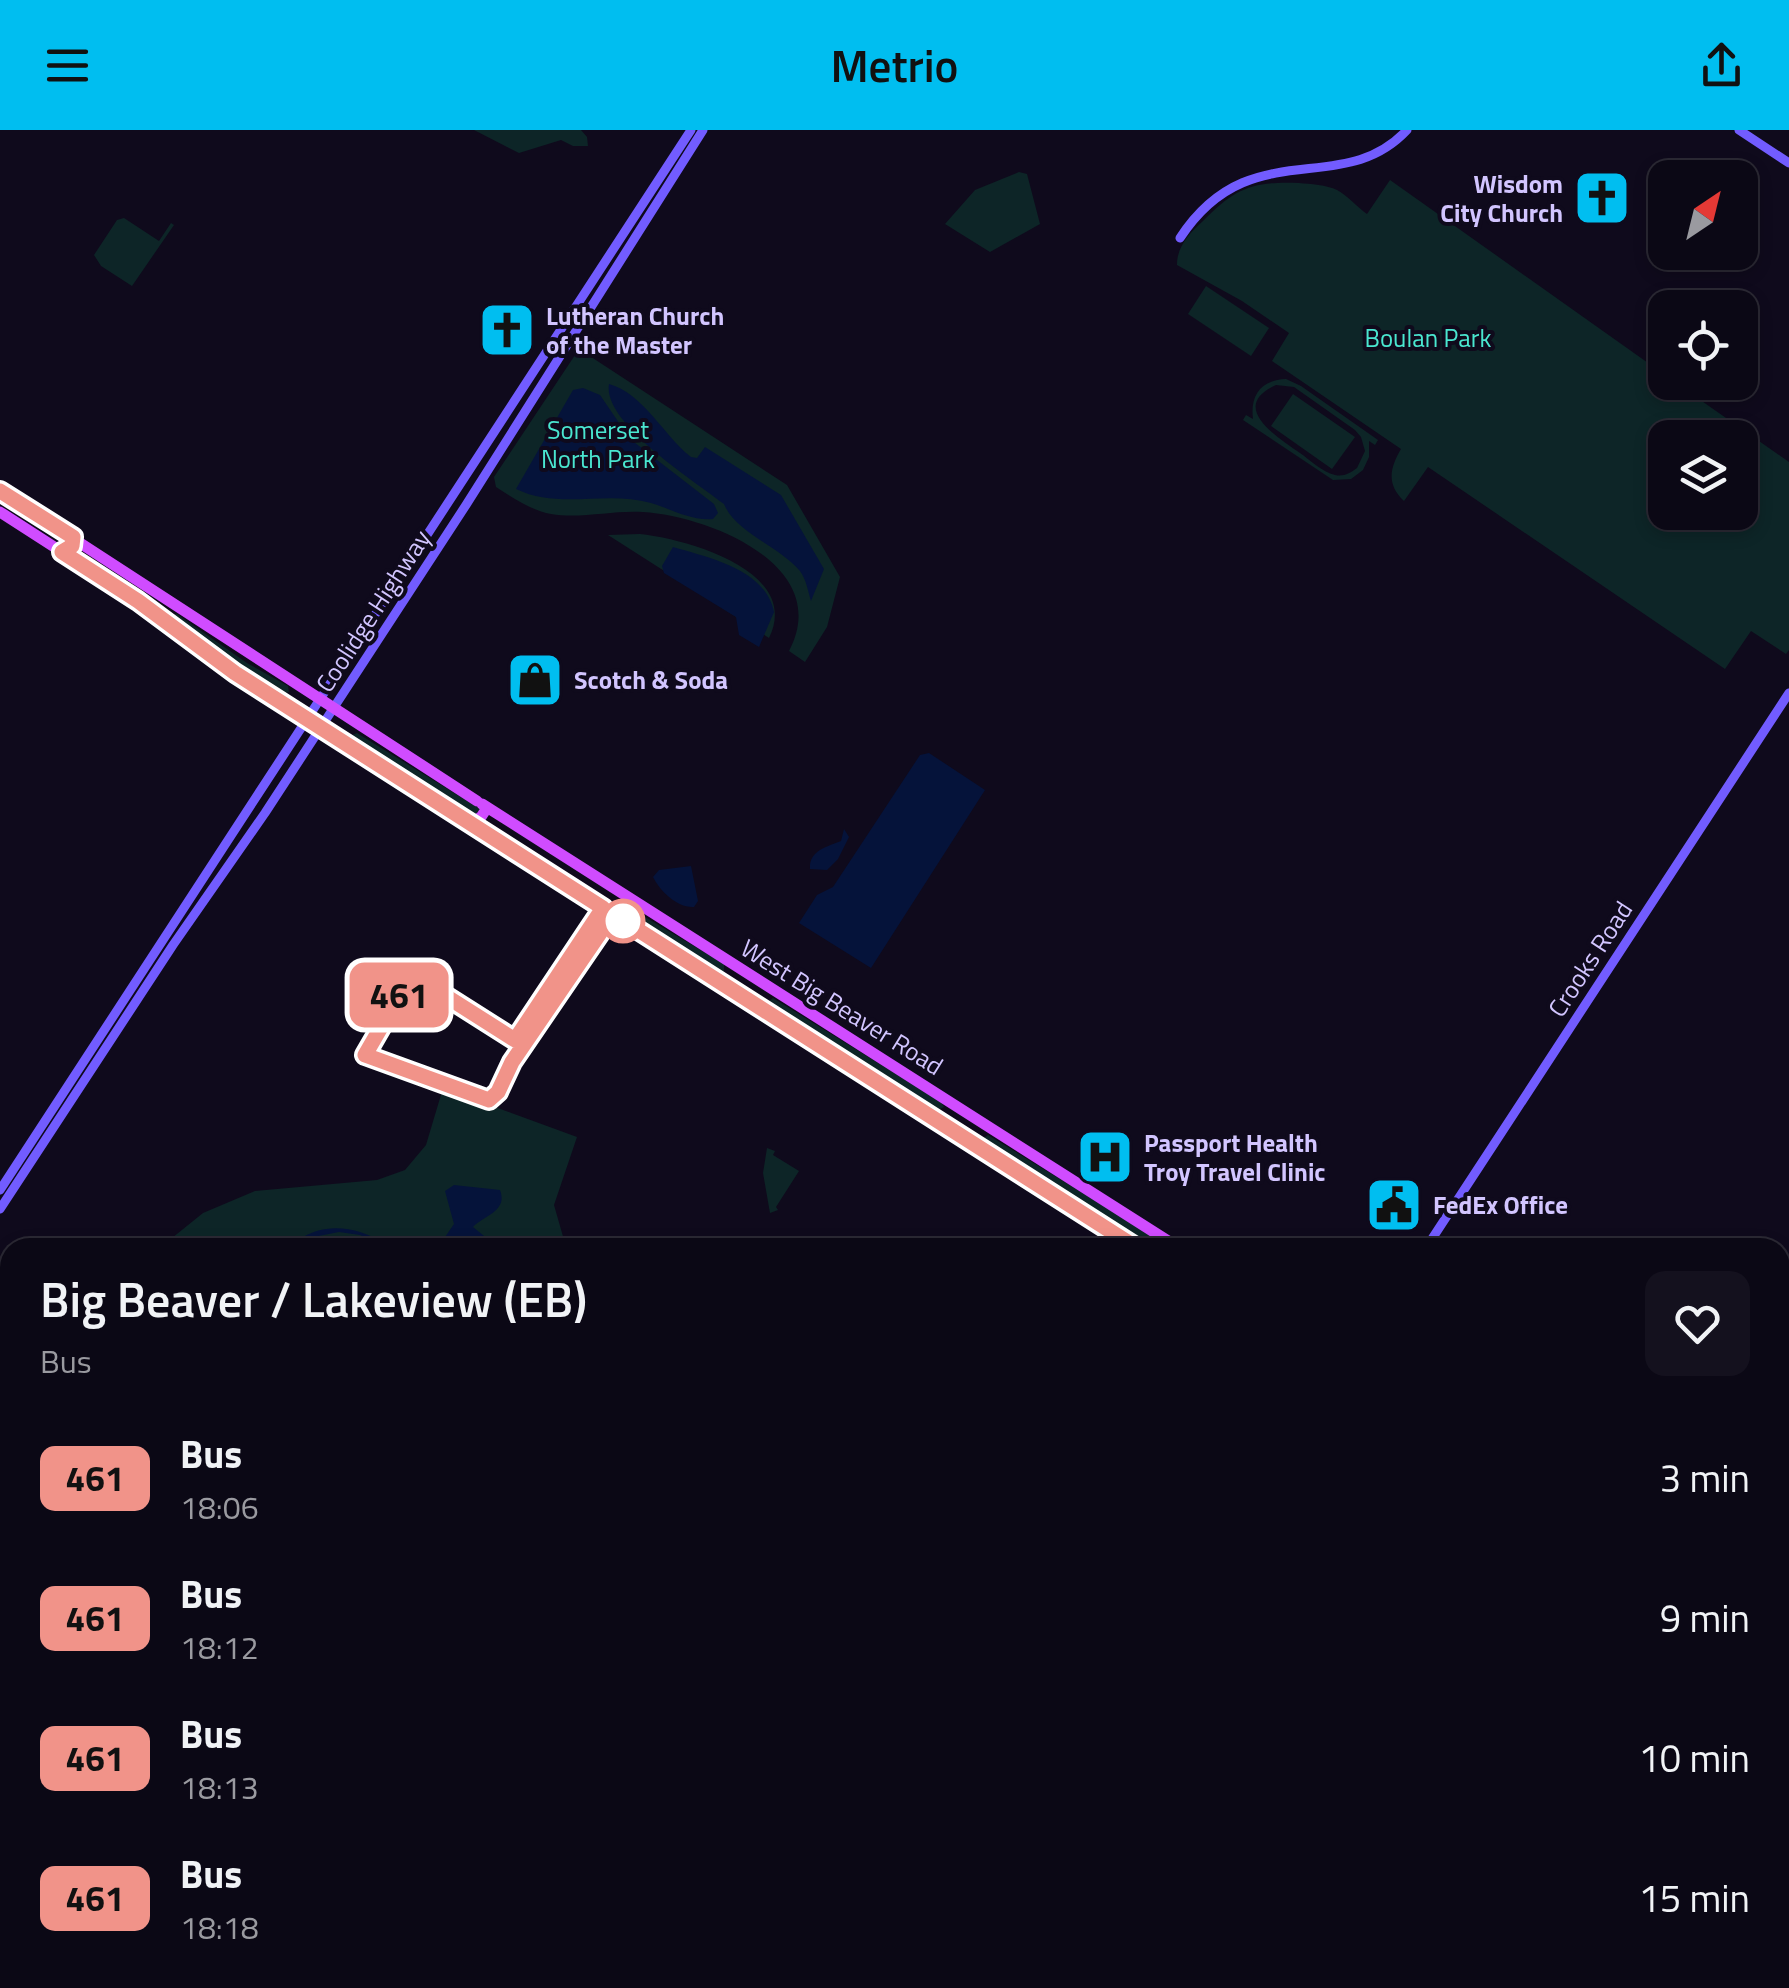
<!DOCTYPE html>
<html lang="en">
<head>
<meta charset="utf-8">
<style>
  body { margin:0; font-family:"Titillium Web",sans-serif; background:#14111e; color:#f1f3f6; height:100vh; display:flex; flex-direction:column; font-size:38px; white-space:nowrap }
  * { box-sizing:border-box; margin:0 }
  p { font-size:32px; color:#9a9aa0 }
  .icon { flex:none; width:55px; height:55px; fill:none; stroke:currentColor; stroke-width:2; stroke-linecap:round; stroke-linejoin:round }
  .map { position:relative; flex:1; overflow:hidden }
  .side { position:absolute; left:0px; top:1108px; width:1790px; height:752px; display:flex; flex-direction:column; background:#0b0815; border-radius:30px 30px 0 0; box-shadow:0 5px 15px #0003,0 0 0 2px #2b2934 }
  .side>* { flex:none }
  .badge { padding:0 20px; border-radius:15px; font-size:35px; line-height:65px }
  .needle { width:65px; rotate:35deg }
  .controls { position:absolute; left:1648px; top:30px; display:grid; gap:20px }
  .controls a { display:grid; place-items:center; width:110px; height:110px; border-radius:20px; background:#0b0815; box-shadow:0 5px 15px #0003,0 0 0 2px #2b2934; font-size:50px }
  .map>.badge { position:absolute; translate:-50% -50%; box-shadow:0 0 0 5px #fff }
  .round { display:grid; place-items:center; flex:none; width:105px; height:105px; border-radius:20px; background:#14111e }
  .overview { display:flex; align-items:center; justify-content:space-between; height:170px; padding:0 40px }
  h1 { font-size:48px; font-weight:600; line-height:75px }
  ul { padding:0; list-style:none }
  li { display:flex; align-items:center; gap:30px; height:140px; padding:0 40px }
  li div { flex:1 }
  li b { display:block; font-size:38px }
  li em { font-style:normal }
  li .badge { min-width:110px; font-weight:700; text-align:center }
  header { display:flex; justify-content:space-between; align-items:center; height:130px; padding:0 40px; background:#00bef0; color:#111; font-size:45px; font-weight:600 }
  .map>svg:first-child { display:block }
</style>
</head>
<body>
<header><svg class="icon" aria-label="menu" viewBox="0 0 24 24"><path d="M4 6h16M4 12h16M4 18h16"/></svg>Metrio<svg class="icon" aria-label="share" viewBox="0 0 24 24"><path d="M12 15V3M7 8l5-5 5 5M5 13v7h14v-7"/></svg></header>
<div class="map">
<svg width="1789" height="1858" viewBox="0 0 1789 1858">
  <rect width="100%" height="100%" fill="#0f0a1c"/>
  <path fill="#0d2527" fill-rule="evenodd" d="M474,0h107l6,7 1,9h-15l-12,-6 -42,13z
    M1019,42l8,2 13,50 -50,28 -45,-28 30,-34z
    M1390,50l275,195v7l11,1 113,79v188l-3,4 -35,-23 -26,38 -297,-202 -24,34c-18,-17 -14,-33 -3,-52l-129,-88 17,-28 -47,-32 -65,-36c0,-19 12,-31 26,-44 32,-33 50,-40 96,-38 11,1 28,2 38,7 10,5 20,17 30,24zM1665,308h75v74h-75z
    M124,88l35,23 12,-18 3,2 -42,61 -31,-20 -7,-11 23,-35z
    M1206,156l63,42 -18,28 -63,-42z
    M579,219l208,136 53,92 -13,50 -22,35 -16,-11c45,-85 -80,-135 -146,-139 -30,-2 -62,7 -92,2 -21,-4 -38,-16 -55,-27l-2,-10z
    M1286,249l15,7 77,54 -3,5 -6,-4v16l-6,13 -12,9 -18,1 -90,-60 3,-5 7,4c-3,-24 8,-39 33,-40zM1276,255l18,2 61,43 6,7 4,14 -8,17c-7,5 -13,9 -22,7 -13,-3 -25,-15 -35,-22 -21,-15 -73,-46 -24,-68z
    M1293,264l62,43 -23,32 -61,-43z
    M640,404c47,5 162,37 129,104l-161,-103z
    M172,484h5l70,49 41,23 1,6 -7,2 -110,-74z
    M357,603l123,76 -4,7 -7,-3 -94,-60 -23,-11 -2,-6z
    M625,775l99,59v7l-6,1 -72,-46 -16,-6 -11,-11z
    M773,868l168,104 3,5 -8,4c-56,-36 -112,-68 -168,-104l-2,-4z
    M443,958l134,49 -23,68 12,42 -400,1 6,-10 31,-25 52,-22 122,-11 28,-10 21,-25z
    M988,1005l183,112h-19l-169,-103 -1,-5z
    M767,1018l8,3 -2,4 26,16 -23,36 2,3 -8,3 -7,-40z
    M1789,1377v119l-9,-5v-98z
    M1780,1539l9,5v161l-9,-15z
    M1780,1748l9,22v88h-62l-7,-8h60z"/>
  <path fill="#05133a" d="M609,254c35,10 54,51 82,73l6,1 8,-11 76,48 43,74 -13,32c-3,-10 -5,-22 -11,-30 -20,-24 -65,-39 -76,-67 -28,-22 -122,-81 -115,-120z
    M583,258l17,7 30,44 84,65 4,9 -5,6c-22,2 -42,-10 -62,-16 -45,-13 -92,7 -135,-14l57,-99z
    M673,417c37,11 92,22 101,65l-15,35 -20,-12 -3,-18 -72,-44 -2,-7z
    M929,623l56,37 -114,178 -72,-45 18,-28 16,-8 87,-132z
    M844,699l5,8 -11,22 -11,11 -17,-1c-1,-19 17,-22 31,-28z
    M691,736l7,35 -4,6c-17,1 -34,-16 -41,-30l6,-7z
    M454,1055l46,5c8,21 -15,25 -27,37l16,13v7h-104l-25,-12 -21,-3 -41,8c28,-19 59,-13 87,3l22,-7 36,4 11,-16 -9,-33z"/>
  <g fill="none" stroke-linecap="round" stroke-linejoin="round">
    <path stroke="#05133a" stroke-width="2.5" d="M530,1850l12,8
      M1169,1850l13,8"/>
    <path stroke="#725cff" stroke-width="9" d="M1739,0l50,33
      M1180,108c70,-107 162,-38 227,-108
      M0,1060l691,-1060
      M0,1079l173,-264 92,-132 201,-308 237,-375
      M1426,1118l363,-555
      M0,1757l10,6
      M142,1850l12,8
      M951,1858l5,-8"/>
    <path stroke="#d04cff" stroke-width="11" d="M0,361l477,310
      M0,382l138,89 111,81 216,138
      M482,674l697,444
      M487,678l-6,9 -11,6 667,425
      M1780,1501l9,6
      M1780,1530l9,5"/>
    <path stroke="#ff4087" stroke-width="14" d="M1780,1381l9,-14
      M1780,1699l9,16"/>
  </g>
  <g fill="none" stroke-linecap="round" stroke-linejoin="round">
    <g stroke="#fff" stroke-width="22">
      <path id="line" d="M0,361l73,46 -1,9 -10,6 76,49 97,72 368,235 -88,132 -74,-47 -39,-2 -37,64 124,45 9,-8 14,-30 101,-148 524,334"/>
    </g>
    <use href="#line" stroke="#f19389" stroke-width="15"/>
  </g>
  <defs>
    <g id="church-square" transform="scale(2.875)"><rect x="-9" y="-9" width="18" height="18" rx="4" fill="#00bef0" stroke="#0f0a1c"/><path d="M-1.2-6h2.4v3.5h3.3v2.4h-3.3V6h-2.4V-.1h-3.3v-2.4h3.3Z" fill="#111"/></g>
    <g id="shop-square" transform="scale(2.875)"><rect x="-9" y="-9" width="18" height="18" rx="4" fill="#00bef0" stroke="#0f0a1c"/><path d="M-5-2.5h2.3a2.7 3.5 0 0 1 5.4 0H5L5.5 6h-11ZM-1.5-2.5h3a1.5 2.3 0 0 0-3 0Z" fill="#111"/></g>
    <g id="hospital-square" transform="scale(2.875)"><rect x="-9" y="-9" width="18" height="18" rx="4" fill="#00bef0" stroke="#0f0a1c"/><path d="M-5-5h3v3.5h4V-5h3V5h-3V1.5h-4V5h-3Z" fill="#111"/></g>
    <g id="civic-square" transform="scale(2.875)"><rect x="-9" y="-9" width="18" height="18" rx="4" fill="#00bef0" stroke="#0f0a1c"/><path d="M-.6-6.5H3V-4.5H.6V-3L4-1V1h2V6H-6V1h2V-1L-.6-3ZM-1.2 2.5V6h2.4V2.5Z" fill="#111"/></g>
  </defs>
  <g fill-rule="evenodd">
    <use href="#church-square" x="1602" y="68"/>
    <use href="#church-square" x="507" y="200"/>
    <use href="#shop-square" x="535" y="550"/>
    <use href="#hospital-square" x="1105" y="1027"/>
    <use href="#civic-square" x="1394" y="1075"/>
  </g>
  <circle fill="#fff" stroke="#f19389" stroke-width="5" cx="623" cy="791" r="20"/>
  <g text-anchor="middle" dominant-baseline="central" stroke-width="8" stroke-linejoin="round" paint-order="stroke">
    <g font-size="25" font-weight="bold" fill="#d2c5ff" stroke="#0f0a1c" text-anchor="start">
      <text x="1563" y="54" text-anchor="end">Wisdom<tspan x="1563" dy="29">City Church</tspan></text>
      <text x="546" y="186">Lutheran Church<tspan x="546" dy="29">of the Master</tspan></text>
      <text x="574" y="550">Scotch &amp; Soda</text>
      <text x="1144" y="1013">Passport Health<tspan x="1144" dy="29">Troy Travel Clinic</tspan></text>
      <text x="1433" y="1075">FedEx Office</text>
    </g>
    <g font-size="25" fill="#4ae6d0" stroke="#0f0a1c">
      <text x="1428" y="208">Boulan Park</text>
      <text x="598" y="300">Somerset<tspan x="598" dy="29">North Park</tspan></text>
    </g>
    <g font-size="25" fill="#d2c5ff" stroke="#0f0a1c">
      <text transform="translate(373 481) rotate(-57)">Coolidge Highway</text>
      <text transform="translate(1590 829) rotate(-57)">Crooks Road</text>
      <text transform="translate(842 877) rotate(32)">West Big Beaver Road</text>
    </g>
  </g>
</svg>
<div class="controls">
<a><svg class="needle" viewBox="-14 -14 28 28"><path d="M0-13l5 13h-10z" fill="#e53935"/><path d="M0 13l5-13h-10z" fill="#9a9aa0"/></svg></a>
<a><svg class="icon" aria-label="locate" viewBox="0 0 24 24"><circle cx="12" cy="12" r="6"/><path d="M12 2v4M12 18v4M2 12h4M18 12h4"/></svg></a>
<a><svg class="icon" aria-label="layers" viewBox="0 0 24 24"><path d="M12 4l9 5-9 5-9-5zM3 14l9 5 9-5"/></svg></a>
</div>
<b class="badge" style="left:399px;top:865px;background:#f19389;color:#111">461</b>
<section class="side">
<div class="overview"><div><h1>Big Beaver / Lakeview (EB)</h1><p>Bus</p></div><a class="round"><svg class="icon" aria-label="heart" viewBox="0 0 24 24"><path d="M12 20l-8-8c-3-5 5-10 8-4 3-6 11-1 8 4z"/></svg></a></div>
<ul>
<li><span class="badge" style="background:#f19389;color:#111">461</span><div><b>Bus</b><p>18:06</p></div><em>3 min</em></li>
<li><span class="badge" style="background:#f19389;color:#111">461</span><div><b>Bus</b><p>18:12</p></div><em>9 min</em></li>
<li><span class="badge" style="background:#f19389;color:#111">461</span><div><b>Bus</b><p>18:13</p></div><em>10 min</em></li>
<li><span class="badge" style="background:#f19389;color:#111">461</span><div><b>Bus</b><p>18:18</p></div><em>15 min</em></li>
</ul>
</section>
</div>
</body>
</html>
